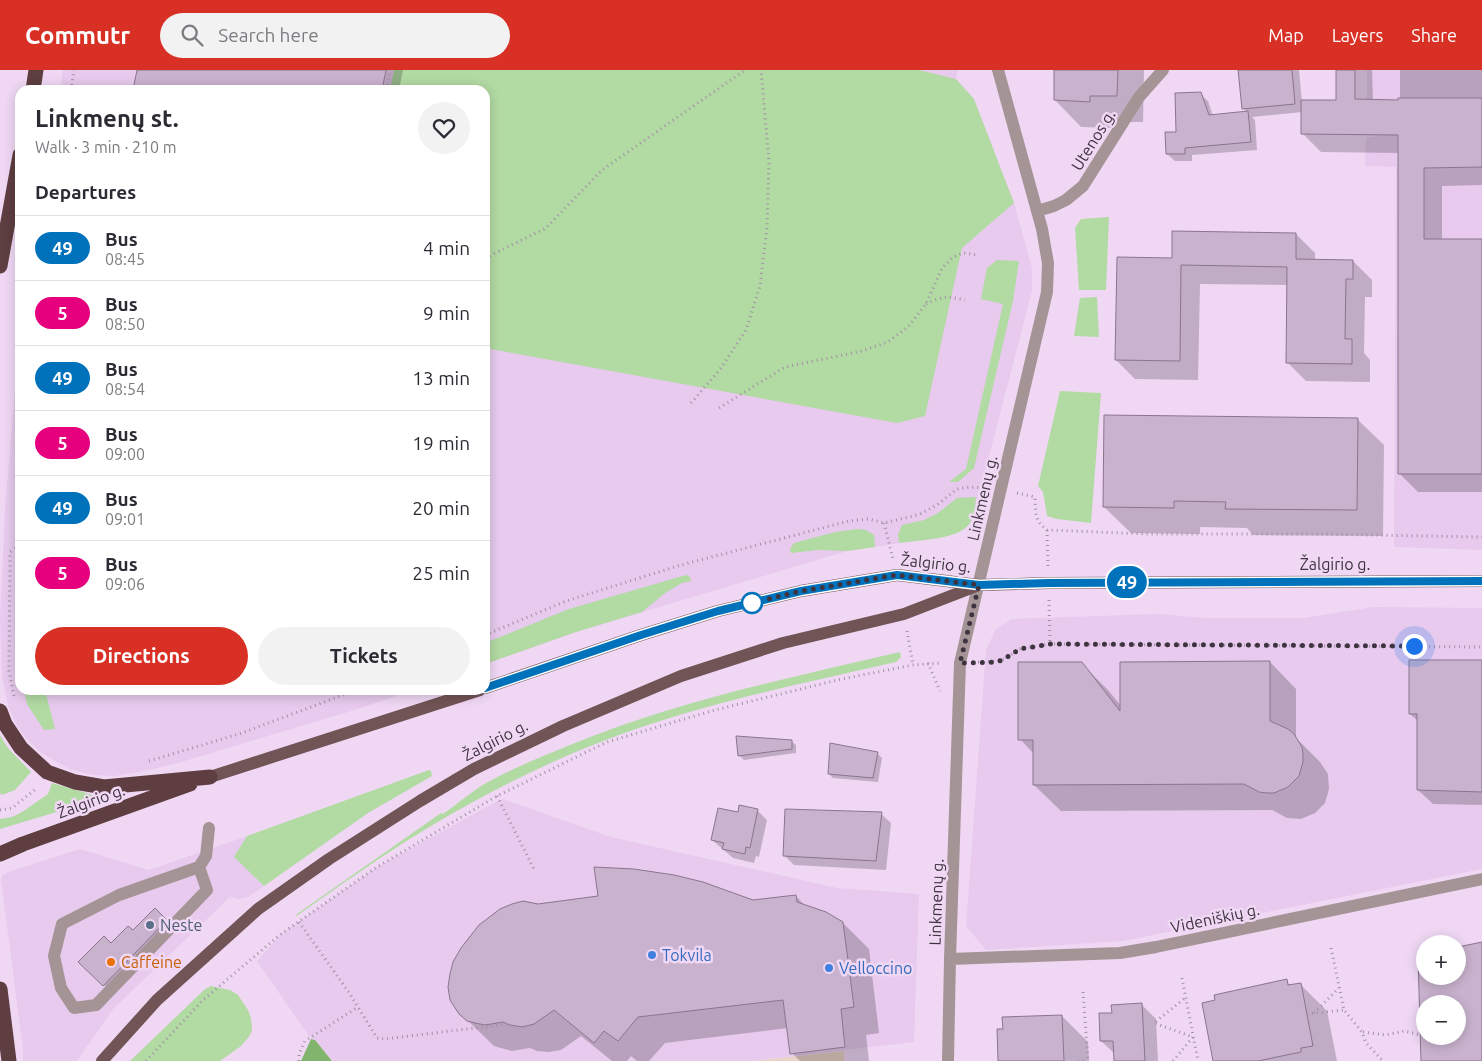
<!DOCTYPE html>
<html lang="en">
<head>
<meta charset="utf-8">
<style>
  body { margin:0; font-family:Ubuntu,sans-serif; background:#f2f2f3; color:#2b2b33; height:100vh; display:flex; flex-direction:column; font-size:19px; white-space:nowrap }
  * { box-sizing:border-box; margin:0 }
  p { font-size:16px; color:#7c7c81 }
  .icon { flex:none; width:28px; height:28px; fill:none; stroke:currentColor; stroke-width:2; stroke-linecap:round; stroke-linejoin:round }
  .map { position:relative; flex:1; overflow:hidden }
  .sheet { position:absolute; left:15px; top:15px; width:475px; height:610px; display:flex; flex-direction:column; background:#fff; border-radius:15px; box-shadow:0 2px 12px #0003 }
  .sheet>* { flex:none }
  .badge { padding:0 10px; border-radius:16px; font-size:18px; line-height:32px }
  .buttons { position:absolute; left:1416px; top:865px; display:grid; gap:10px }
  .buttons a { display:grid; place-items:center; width:50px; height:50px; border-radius:50%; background:#fff; box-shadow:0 2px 12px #0003; font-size:25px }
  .you { position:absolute; width:25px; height:25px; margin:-12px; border:4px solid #fff; border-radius:50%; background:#1a73e8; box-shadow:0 0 0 8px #1a73e833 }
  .map>.badge { position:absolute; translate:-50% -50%; box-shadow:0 0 0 2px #fff }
  h2 { padding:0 20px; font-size:19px; line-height:45px }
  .round { display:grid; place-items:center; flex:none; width:52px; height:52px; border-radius:26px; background:#f2f2f3 }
  .headline { display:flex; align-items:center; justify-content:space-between; height:85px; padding:0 20px }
  h1 { font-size:24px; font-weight:700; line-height:38px }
  .cta { display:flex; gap:10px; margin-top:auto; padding:10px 20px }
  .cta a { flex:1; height:58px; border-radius:30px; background:#d93025; color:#fff; font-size:20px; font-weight:700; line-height:58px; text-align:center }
  .cta a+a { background:#f2f2f3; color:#2b2b33 }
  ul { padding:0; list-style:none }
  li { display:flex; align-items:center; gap:15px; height:65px; padding:0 20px; border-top:1px solid #e1e1e2 }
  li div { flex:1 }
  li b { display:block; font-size:19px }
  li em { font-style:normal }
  li .badge { min-width:55px; font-weight:700; text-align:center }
  header { display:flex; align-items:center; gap:30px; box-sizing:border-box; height:70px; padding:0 25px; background:#d93025; color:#fff }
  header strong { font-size:24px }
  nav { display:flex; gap:28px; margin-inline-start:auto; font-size:18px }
  .search { width:350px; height:45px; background:#f2f2f3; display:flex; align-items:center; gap:12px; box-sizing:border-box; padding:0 18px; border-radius:28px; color:#7c7c81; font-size:19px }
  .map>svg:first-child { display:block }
</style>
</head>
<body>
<header>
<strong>Commutr</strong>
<div class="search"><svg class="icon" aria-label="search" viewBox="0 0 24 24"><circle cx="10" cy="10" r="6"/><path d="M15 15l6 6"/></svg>Search here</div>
<nav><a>Map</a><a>Layers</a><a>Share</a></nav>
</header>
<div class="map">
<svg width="1482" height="991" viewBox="0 0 1482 991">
  <rect width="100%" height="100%" fill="#f0d8f5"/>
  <path fill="#e7caed" d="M63,0h895l-2,9 18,20 40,104 18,65v23l-58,223 -4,10 -8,6 -15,6 -100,15 -271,81 -91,32v-574h-425z
    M1367,0h115v480l-88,-3 2,-380 -31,-1 1,-29h8v-38h-7z
    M20,263v357h393l-52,18 -186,56 -36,8 -24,4 -22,-1 -24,-6 -29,-17 -15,-15 -8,-11 -9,-20 -6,-28 -2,-61 5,-109z
    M1373,537l109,1v261l-359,72 -137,9 -20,-24 20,-276 10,-21 16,-10 146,-5 47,4h99z
    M503,729l108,38 226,51 82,6 -5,148 -162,19h-420l-17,-21 -4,-1 -54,-78 24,-27 96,-67 117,-64z
    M247,766l-12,21 29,29 -16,11 -9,2 -9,-2 -117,112 -36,52h-54v-12l-22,-169 1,-4 6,-4 72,-23 69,21z"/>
  <path fill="#e9d2c7" d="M844,981v10h-92z"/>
  <path fill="#b2daa3" d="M394,0h525l37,9 18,20 40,104 -52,45 -37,168 -28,7 -412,-75v-258h-95z
    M1109,147l-3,73h-27l-4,-62 6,-9z
    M997,190l22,1 -6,40 -39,167 -16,14h-9l17,-13 37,-165 -22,-5 6,-31z
    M1097,227l2,40 -25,-1 6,-38z
    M1060,321l41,2 -10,130 -34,-4 -10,-3 -4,-24 -5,-6z
    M976,427c-1,9 -1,18 -6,26 -11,17 -52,17 -71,20l-1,-8 4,-10 22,-5 14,-7 19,-15z
    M858,459l8,1 8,5 1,12 -28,4 -29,-1 -27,3 -1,-4 4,-6 41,-11z
    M686,505l4,2 1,4 -9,2 -17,10 -23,19 -66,20 -91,32v-21l84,-34z
    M900,582l1,5 -5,5c-100,23 -202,43 -298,81 -59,23 -117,53 -172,86 -45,27 -88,58 -131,88l2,-3 144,-101 2,1c14,-10 28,-22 43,-31 25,-14 53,-25 79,-36 109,-46 221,-68 335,-95z
    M24,620h21l10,39 -11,1 -17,-26z
    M0,665l8,13 23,24 -16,18 -13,5 -2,-2z
    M429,700l2,1 1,5 -64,37 -104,73 -30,-29 13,-21z
    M52,713l41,12v6l-93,28v-10l12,-2 10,-5 26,-18z
    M211,916l19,4 8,5 10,15 3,8 1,13 -4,7 -7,8 -21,15h-90l75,-72z"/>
  <path fill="#81b56d" d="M311,969l4,1 17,21h-31z"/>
  <path fill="#0003" fill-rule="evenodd" d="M138,0h265l-4,20h-265z
    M1055,0h89l-1,52h-27v6l-35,-1 -26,-27z
    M1240,0h59l3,32h36l-1,-32h35l1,31h25l2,-3v-28h82v115l-40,1v54h40v252h-64l-18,-18 -1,-321 -78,-1 -19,-19v-21l-50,5 3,3 2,30 -65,5v6h-17l-8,-7 33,-60 8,7 5,15 34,-4 -4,-4z
    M1296,164l19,19v8h38l19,19v17h-7l-1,56 6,7v22l-64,-1 -19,-19 1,-77 -88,-1 -2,96 -63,-1 -19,-19 57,-100z
    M1357,349l27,26 -1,91 -130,-1 -6,-7 -47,-1v7l-69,-1 -27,-26z
    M1482,591v144l-49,-1 -15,-14 1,-68 -9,-8z
    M1270,592l26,27v49l24,24 8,12 1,15 -4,14 -10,10 -14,6 -14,-1 -15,-8 -211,1 -27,-26v-31l-14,-15 61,-76 27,27 13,16z
    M791,671l5,4v8l-52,7 -4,-4z
    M877,683l5,5 -4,24 -45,-4 -4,-4z
    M757,740l10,10 -8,37 -3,-1 -2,7 -21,-5 -21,-18 27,-27z
    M881,744l10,9 -5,47 -92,-5 -10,-10z
    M796,826l10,11 37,16 26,26 10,84 -13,2 3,26h-69l-8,-8 -4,-25 -123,15 -16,18h-12l-6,-5 -4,5h-15l-31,-25 -20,14 -12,2 -12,-1 -7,-3 -18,3 -18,-5 -34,-33 -6,-50 15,-26 11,-11 58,-21 215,-3z
    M155,839l15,16 -62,64 -28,-27 53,-30z
    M1482,873v118h-60l3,-106v21h33v-27zM1425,934h33v32h-33z
    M1286,911l5,5 9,-2 27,27 10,50h-122z
    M1142,935l14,14 2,42h-43v-7l-14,-13 12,-27z
    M1062,946l26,26 1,19h-90z"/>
  <path fill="#c9b2ce" stroke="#8a758e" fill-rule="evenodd" d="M137,0h249l-4,20h-249z
    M1054,0h64l-1,26h-27v6l-36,-2z
    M1238,0h54l3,34 -53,5z
    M1336,0h19v29l43,1v-2h84v69l-58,1v71h58v235h-84v-339l-97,-1v-34h35z
    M1201,22l8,23 39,-4 3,31 -66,6v6h-19l-1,-22h11l-1,-39z
    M1172,161l124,2v26l57,1v19h-7l-1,60h7v25l-66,-1 1,-96 -106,-2 -1,96 -65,-1 2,-103 55,1z
    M1104,345l254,3 -1,92 -132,-1 1,-7 -52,-1v7l-71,-1z
    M1409,590h73v132l-65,-2v-76h-8z
    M1270,591v60l18,8 6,5 8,13 1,7v8l-4,14 -11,11 -14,6h-7l-8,-1 -15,-8 -211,1v-45h-15v-78h64l38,49v-49z
    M736,666l56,4v9l-54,7z
    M830,673l48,9 -5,26 -45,-4z
    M739,735l19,4 -8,39 -4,-1 -1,7 -23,-5 2,-6 -13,-3 7,-32 20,4z
    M785,739l97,3 -6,49 -93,-5z
    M594,797l40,2 40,6 29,7 50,18 43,-5 1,7 29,10 17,10 11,85 -13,2 4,38 -55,7 -7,-54 -145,17 -20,24 -14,-10 -10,12 -40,-33 -20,14 -12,3 -12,-2 -7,-3 -18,3 -10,-2 -8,-2 -8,-7 -9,-14 -2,-13 2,-13 3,-12 8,-14 18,-23 21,-16 12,-5 11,-3 15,3 60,-8z
    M155,838l12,12 -64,66 -25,-24 26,-26 7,7 17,-17 5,4z
    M1482,872v119h-61l-3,-105 7,-2v22h33v-29zM1425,934h33v32h-33z
    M1287,909l1,6 13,-2 12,63 -12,2v4l-43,9h-45l-11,-58 13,-3 -1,-5z
    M1142,933l3,58h-31l-1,-20h-13l-1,-28h13l-1,-8z
    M1062,945l2,46h-66l-1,-32h6l-1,-12z"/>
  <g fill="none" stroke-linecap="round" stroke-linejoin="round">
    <path stroke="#a290a5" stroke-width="3" stroke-dasharray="1 4" stroke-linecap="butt" d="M71,20l3,-20
      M387,20l3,-20
      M485,188l61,-30 56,-58 143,-100
      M926,234c17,-8 22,-8 39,-4
      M691,333l30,-35 25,-38 14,-44 7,-59 2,-66 -8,-91
      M719,338l66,-41 77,-16 26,-9 20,-15 18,-23 16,-36 11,-11 10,-4 14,2
      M1017,423l18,4c1,16 -1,23 12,33l101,4h167l167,3
      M884,453l9,36
      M1047,460l1,36
      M1049,530l1,44
      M907,561l6,34
      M485,565l81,-34 115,-36 168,-44 20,-2 15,4 21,-5 15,-4 17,-9 20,-16 13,-2 14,1
      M978,592l19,-1 8,-2 14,-10 31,-5 432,3
      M928,593l12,28
      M14,626l-5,-25 1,-119 10,-7
      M149,691l93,-28 114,-43
      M497,726l37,73
      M0,740l12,-2 25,-20
      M299,852l51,72 27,44 8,1 123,-15
      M1331,878l13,62 18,22 4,11 17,18
      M1182,908l16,83
      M1083,922l5,69
      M1314,943l25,-25
      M1307,944l37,-4
      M1363,962l23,3 18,-4 17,4
      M146,991l57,-61 78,-66 96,-67 120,-71 110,-54 108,-32 127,-31 71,-14 29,-2
      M299,991v-7l6,-13 53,-34
      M1078,991l10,-1
      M1173,991l20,-24 -39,-14 31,-25"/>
    <path stroke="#a59495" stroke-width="12" d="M199,797l8,23 -111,115 -22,3 -13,-20 -7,-32 8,-32 57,-29 80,-28 7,-11 3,-28"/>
    <path stroke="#a59495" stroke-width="12" d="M1037,141l17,-5 12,-6 17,-14 56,-89 24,-27
      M950,889l170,-6 36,-6 326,-68
      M948,991l2,-102 10,-296 87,-371 1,-29 -6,-34 -44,-159"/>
    <path stroke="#715456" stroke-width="12" d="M485,618l156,-53 77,-24 83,-20 96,-16 82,10 70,-2 433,-2
      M210,707l270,-87
      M102,991l55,-61 101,-91 71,-50 91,-58 54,-32 89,-43 118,-50 102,-33 121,-29 75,-29"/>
    <path stroke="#5e3e40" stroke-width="15" d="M33,20l3,-20
      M0,196l20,-111
      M0,641l5,13 16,24 26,24 28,10 29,5 106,-10
      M0,784l23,-10 167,-60
      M0,919l9,72"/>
  </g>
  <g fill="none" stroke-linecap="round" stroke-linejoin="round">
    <g stroke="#fff" stroke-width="11">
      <path id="line" d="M485,618l156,-53 77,-24 83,-20 96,-16 82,10 69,-2 434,-2"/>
    </g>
    <use href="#line" stroke="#0072bc" stroke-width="8"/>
    <path stroke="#3e343f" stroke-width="5" stroke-dasharray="0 9" d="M752,533l49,-12 96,-16 82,10 -19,78 37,-1 7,-3 16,-10 30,-5 364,2"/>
  </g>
  <circle fill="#fff" stroke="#0072bc" stroke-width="2.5" cx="752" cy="533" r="10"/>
  <circle fill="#5c6f8a" stroke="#f0d8f5" stroke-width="2" cx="150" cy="855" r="5"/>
  <g fill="#3f7fe0" stroke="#f0d8f5" stroke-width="2">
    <circle cx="652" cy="885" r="5"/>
    <circle cx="829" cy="898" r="5"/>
  </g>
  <circle fill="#e8710a" stroke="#f0d8f5" stroke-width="2" cx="111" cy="892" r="5"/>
  <g text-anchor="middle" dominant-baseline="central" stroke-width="5" stroke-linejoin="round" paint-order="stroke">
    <g font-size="16" fill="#3e343f" stroke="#f0d8f5">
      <text transform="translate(1093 70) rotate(-58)">Utenos g.</text>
      <text transform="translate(982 428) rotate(-77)">Linkmenų g.</text>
      <text transform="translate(936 493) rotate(6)">Žalgirio g.</text>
      <text x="1335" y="494">Žalgirio g.</text>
      <text transform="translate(495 670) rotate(-27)">Žalgirio g.</text>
      <text transform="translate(91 731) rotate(-20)">Žalgirio g.</text>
      <text transform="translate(936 832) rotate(-88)">Linkmenų g.</text>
      <text transform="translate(1215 848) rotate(-12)">Videniškių g.</text>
    </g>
    <g font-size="16" fill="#4e5e75" stroke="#f0d8f5" text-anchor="start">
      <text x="160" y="855">Neste</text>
    </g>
    <g font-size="16" fill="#366cbe" stroke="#f0d8f5" text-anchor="start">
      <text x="662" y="885">Tokvila</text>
      <text x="839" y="898">Velloccino</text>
    </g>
    <g font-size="16" fill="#c56008" stroke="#f0d8f5" text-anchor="start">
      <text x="121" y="892">Caffeine</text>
    </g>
  </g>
</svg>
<div class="buttons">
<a>+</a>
<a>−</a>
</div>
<div class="you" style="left:1414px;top:576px"></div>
<b class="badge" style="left:1127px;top:512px;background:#0072bc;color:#fff">49</b>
<section class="sheet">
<div class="headline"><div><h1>Linkmenų st.</h1><p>Walk · 3 min · 210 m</p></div><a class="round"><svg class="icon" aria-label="heart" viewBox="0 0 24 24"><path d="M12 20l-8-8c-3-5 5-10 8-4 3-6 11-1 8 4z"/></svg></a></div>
<h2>Departures</h2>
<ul>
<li><span class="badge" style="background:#0072bc;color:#fff">49</span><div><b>Bus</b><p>08:45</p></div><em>4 min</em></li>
<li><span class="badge" style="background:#e6007e;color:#fff">5</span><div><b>Bus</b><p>08:50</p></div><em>9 min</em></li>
<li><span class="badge" style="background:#0072bc;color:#fff">49</span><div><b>Bus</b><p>08:54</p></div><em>13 min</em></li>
<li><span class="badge" style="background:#e6007e;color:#fff">5</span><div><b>Bus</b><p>09:00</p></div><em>19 min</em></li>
<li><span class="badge" style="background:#0072bc;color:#fff">49</span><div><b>Bus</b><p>09:01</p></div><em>20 min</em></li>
<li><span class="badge" style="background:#e6007e;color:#fff">5</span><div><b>Bus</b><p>09:06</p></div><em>25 min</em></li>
</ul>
<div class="cta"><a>Directions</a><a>Tickets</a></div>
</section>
</div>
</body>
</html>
